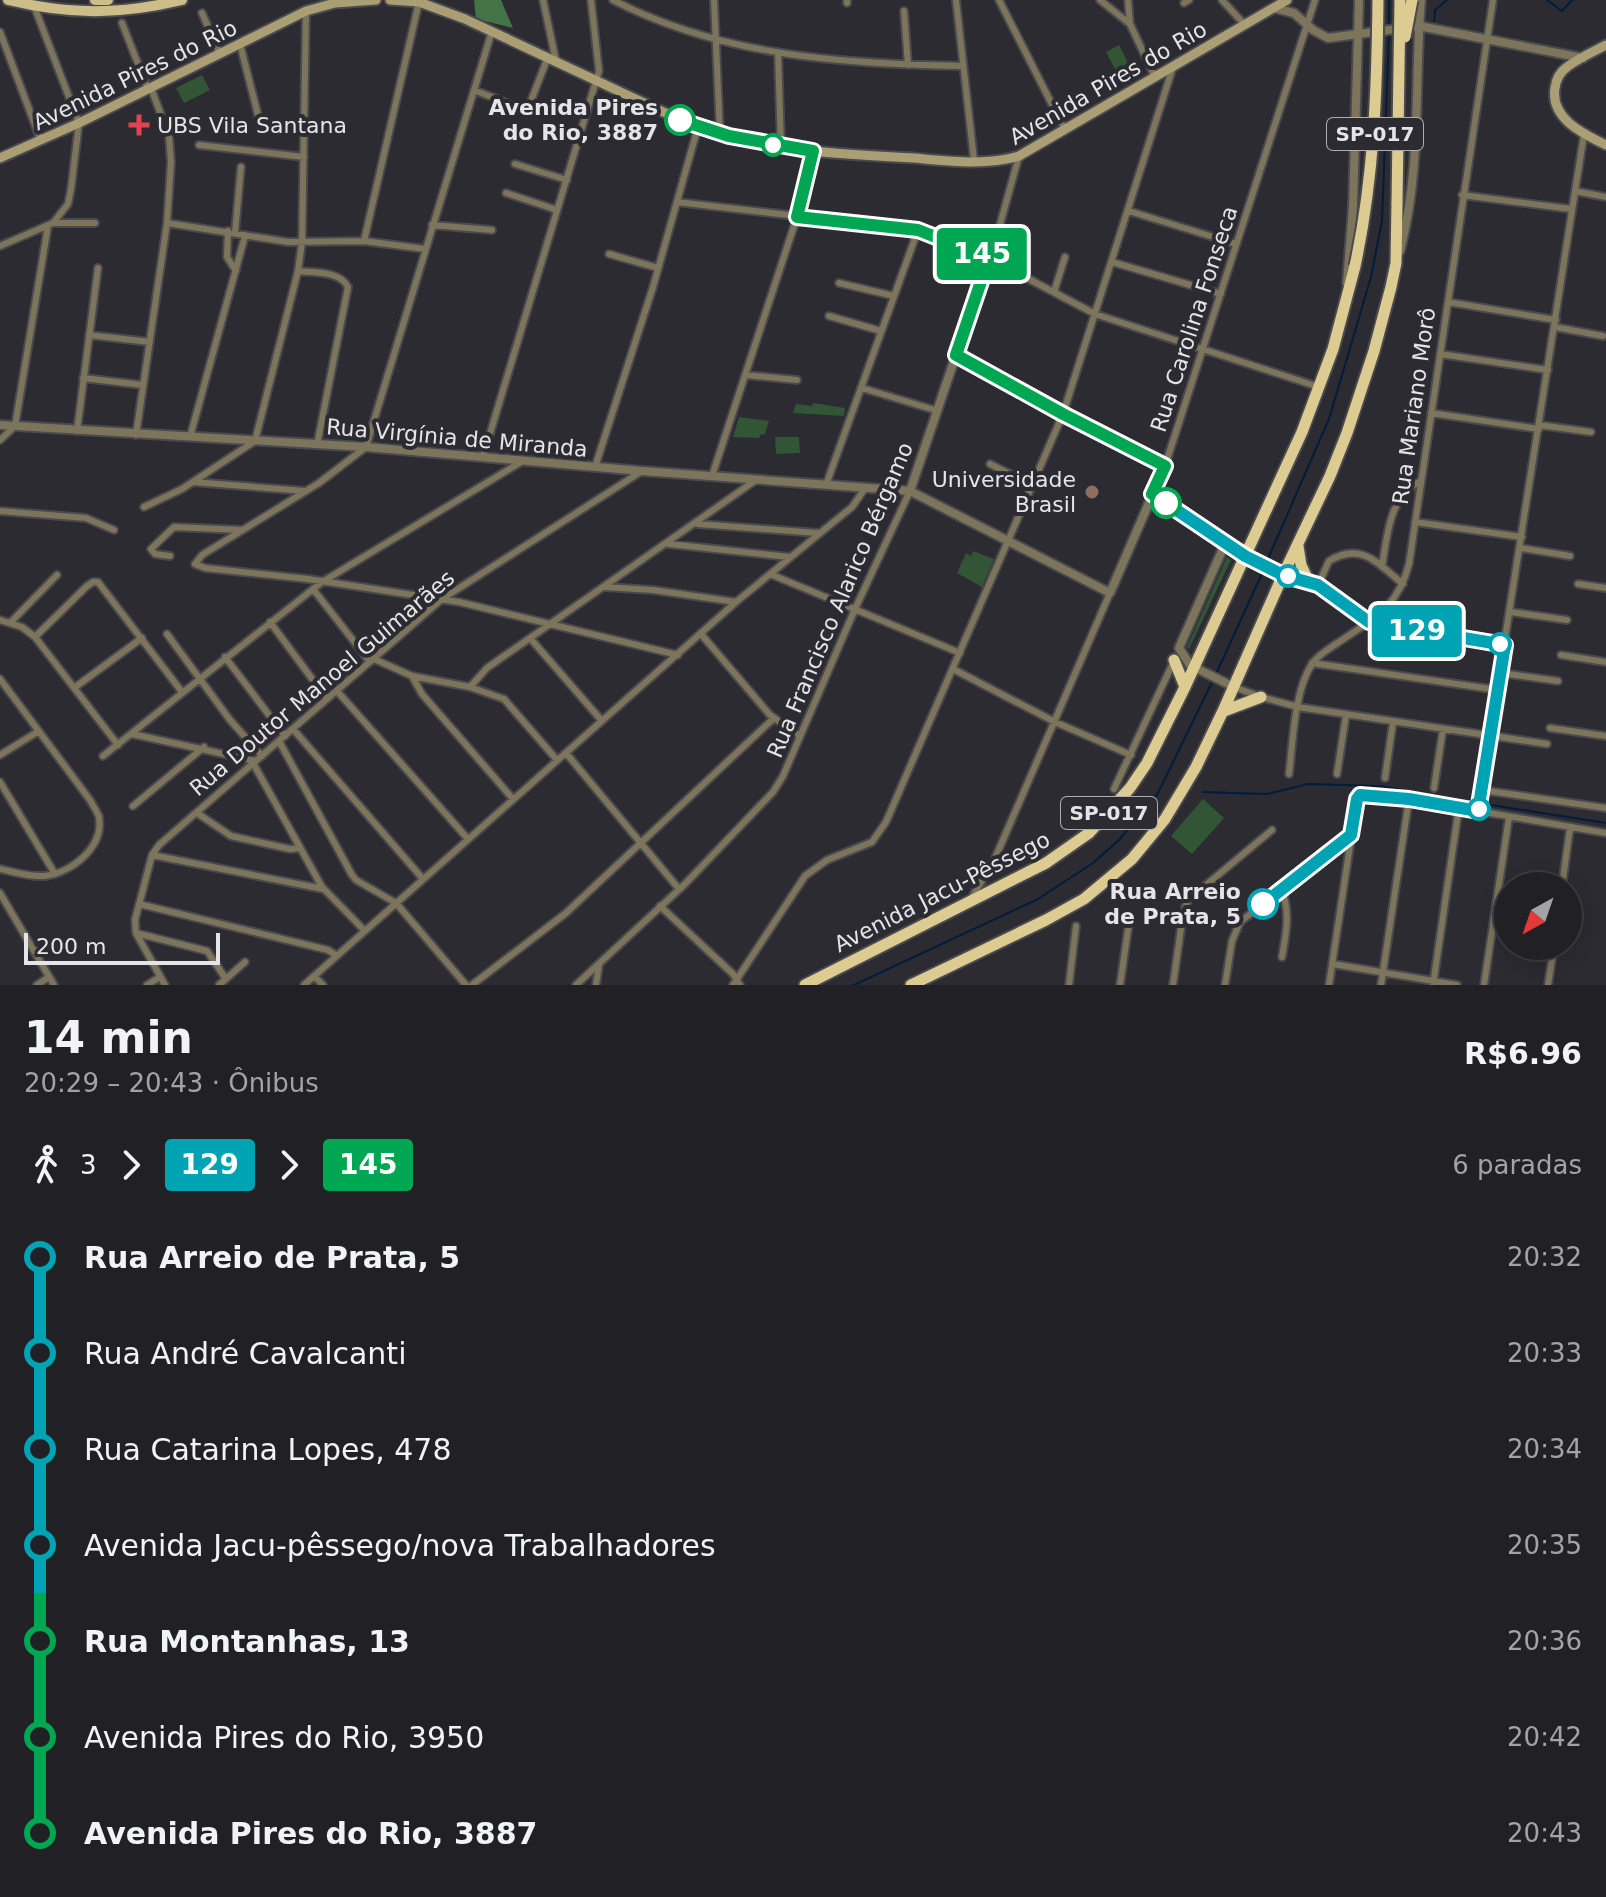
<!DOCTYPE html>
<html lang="pt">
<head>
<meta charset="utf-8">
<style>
  body { margin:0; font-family:"DejaVu Sans",sans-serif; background:#2d2d32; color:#f1f3f6; height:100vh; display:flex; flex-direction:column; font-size:30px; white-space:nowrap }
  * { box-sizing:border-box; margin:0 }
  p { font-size:26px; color:#a2a3a7 }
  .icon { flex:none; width:44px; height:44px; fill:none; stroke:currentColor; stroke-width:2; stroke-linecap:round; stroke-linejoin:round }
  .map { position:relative; height:985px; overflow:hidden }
  .sheet { display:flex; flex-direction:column; background:#212025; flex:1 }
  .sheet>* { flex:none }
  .badge { padding:0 16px; border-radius:6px; font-size:28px; line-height:52px }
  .needle { width:52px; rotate:220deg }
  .fabs { position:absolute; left:1494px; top:872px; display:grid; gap:16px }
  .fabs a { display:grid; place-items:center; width:88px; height:88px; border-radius:50%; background:#212025; box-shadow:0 4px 20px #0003,0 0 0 2px #3e3e42; font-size:40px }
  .scale { position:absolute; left:24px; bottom:20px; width:196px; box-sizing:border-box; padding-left:8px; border:4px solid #e5e5e9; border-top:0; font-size:22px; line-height:28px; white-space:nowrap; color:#e5e5e9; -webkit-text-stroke:6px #2c2b31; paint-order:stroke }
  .map>.badge { position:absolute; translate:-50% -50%; box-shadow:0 0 0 4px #fff }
  .legs { display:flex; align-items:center; gap:12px; height:88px; padding:0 24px; font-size:26px }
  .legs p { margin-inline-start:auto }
  .overview { display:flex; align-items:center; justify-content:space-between; height:136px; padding:0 24px }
  h1 { font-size:44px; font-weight:700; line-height:60px }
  ul { padding:0 24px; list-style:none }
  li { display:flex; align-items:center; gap:28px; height:96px; font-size:30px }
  li i { display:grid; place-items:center; width:12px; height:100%; margin:0 10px; background:currentColor }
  li i::after { content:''; width:20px; height:20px; margin:-10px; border:6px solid; border-radius:50%; background:#212025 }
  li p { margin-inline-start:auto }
  li:first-child i { background:linear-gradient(#0000 50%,currentColor 0) }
  li:last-child i { background:linear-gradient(currentColor 50%,#0000 0) }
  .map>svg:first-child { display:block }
</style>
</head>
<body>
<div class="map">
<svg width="1606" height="985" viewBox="0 0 1606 985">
  <rect width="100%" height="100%" fill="#2c2b31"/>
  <path fill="#325536" d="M1119,45l16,31 -13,7 -16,-31z
    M202,75l8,15 -26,13 -8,-15z
    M813,403l32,5 -1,8 -51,-3 3,-9 16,2z
    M739,417l30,4 -4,13 -5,1 -1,3 -26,-1z
    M775,437h24l1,16 -24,1z
    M973,551l21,8 -12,28 -25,-14 9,-20 5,3z
    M1227,557l4,3 -42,89 -2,-2z
    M1203,799l21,19 -32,36 -21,-18z"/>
  <path fill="#447348" d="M474,0h27l12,28 -37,-9z"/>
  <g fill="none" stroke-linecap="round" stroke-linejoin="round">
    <path stroke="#001d3b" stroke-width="2" d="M1547,0l15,11 10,-11
      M1434,21l1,-11 12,-10
      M1389,25v-25
      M1267,561l62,-142 42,-142 11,-56 7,-189
      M1216,674l49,-107
      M1203,792l64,2 41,-10 73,2 90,17
      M1485,804l121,19
      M854,985l184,-86 55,-36 26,-23 39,-47 55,-113"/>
    <g stroke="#4a494e" stroke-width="10">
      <path id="minor" d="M543,0l13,61
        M613,0c108,56 230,64 350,66
        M714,0l6,134
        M847,0v3
        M956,0l18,160
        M999,0l66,130
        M1100,0l30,24
        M1128,0l2,24 25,53
        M1222,0l23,25
        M1184,3l5,-3
        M904,11l4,54
        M202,13l18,41
        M122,23l26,66
        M492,31l-126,416 -47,36 -117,72 -7,9 10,4 103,11 151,23 219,53
        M0,32l41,109
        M240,44l19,75 4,2 41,5
        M778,52l3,95
        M474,90l53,21 21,-54
        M199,145l105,12
        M515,164l52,16
        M1575,191l31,6
        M506,193l51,17
        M1462,195l109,14
        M677,202l241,28 71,28 106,56 224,73
        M1129,211l107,33
        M53,223h42
        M167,223l121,19 76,-1 61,8
        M432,225l60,5
        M228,231l-1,26 9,14
        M235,233l6,-66
        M364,241l55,-239
        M0,246l53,-23 15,-19 3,-15 8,-66 -45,-117
        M609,254l49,14
        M1112,262l109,32
        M298,271c17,2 42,0 50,16l-31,158
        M839,283l55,13
        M1054,292l11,-35
        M1448,302l108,18
        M829,316l52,15
        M1555,327l48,9
        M89,335l61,7
        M1440,354l108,16
        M956,355l43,-127 20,-72
        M746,375l51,5
        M83,378l60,7
        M862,388l76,23
        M1431,413l108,16
        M1539,425l52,7
        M77,431l21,-163
        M136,435l31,-212 4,-61 -2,-26 -18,-48
        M190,437l55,-201
        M0,440l15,-14 33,-200
        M483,457l116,-386 -8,-71
        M990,464l42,21
        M1165,466l150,-466
        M595,467l58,-180 45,-160
        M712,476l85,-259 16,-66
        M193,482l112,9
        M826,485l92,-255
        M144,507l38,-18 73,-48 43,-170 4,-29 4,-231
        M0,511l86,7 28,12
        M1415,522l107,15
        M698,524l120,9
        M669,544l120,13
        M1521,548l49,8
        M170,556l-15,-2 -4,-5 23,-22 68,3
        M1382,567c5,-30 7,-72 39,-86
        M770,574l190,79
        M1283,575l35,10 51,37 136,23
        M1578,584l28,4
        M1318,585l11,-24c33,-20 49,3 74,23
        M605,587l48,3 83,12
        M313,589l57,73
        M1511,612l56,8
        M0,620l22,7 13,10 83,108
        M11,622l46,-47
        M270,622l57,77
        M167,634l63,86 32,36
        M701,634l69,81 30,21
        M35,637l52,-51 6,-4h5l84,110
        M530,638l72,83
        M1561,655l45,7
        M225,657l60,79
        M374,659l38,17 58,11 34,12 53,61
        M1312,663l186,27
        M953,669l102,53 76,33
        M1501,673l57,8
        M412,676l10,18 91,105
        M0,679l90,121c3,6 7,11 9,17 5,31 -28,56 -55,59 -15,1 -30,-4 -44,-7
        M470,687l17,-19 269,-188
        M1234,687l27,10 37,10 249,37
        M74,688l68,-50
        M337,691l131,148
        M1550,728l56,8
        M293,729l130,150
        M132,734l124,27
        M279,741l73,134 4,5 40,23 70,82
        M566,753l113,136
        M0,755l39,-24
        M103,756l219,-174 199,-120
        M253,763l69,124 43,44
        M1289,774c4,-32 5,-83 23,-110 5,-8 15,-14 24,-20 36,-25 61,-34 73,-80l84,-564
        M1337,774l9,-59
        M1385,778l8,-56
        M0,782l55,92
        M1434,788l9,-59
        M1114,789l59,-126
        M1482,790l124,18
        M133,806l71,-59
        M1478,811l106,-677
        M197,813l34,23 59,13 9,-1
        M152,855l171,34
        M1562,886l8,-58
        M1281,889c10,22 5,45 1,68
        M0,893l54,92
        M972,897l21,-34 117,-270
        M139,904l189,46 9,6
        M660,906l73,68 7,11
        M136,933l71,18 19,28
        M1333,964l124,21
        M314,976l9,9
        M37,985l12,-8
        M147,985l13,-8
        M165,985l-29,-52 -1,-13 17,-65 7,-10 283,-246 200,-128
        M219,985l26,-23
        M304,985l432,-383 116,-95 14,-20
        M472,985l94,-72 208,-195
        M576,985l109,-101 88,-92 10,-16 72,-167 55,-118
        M596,985l3,-20
        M733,985l72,-109 22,-16 45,-18 14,-20 177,-408 110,-347
        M1069,985l7,-59
        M1120,985l10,-69
        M1173,985l10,-71 5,-14 84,-70
        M1225,985l7,-44 8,-19 111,-87
        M1329,985l28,-186 3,-4 49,4 197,34
        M1381,985l28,-186
        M1433,985l26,-178
        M1484,985l25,-168
        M1548,985l6,-39"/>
    </g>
    <g stroke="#4a494e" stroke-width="12">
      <path id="tertiary" d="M1274,8l20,5 19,17 15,8 91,-12 164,32
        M1400,251c22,-85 14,-166 21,-251
        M1347,283l6,-77 6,-206
        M0,425l366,22 276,24 268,20 200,102 55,-127 -102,-52 -107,-59 -46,136
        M1152,494l73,50 58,31
        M1225,544l-46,104 11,17 44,22"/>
    </g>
    <g stroke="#4a494e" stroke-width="13">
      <path id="secondary" d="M390,0l29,2 46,17 224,105c71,27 150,30 225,34 34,3 73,8 105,-2l268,-156
        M1606,45c-13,7 -27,13 -39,22 -7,5 -11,13 -12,21 -5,31 29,46 51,57
        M0,158l79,-35 227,-112 29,-8 41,-3"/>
    </g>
    <g stroke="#4a494e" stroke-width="14">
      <path id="primary" d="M8,0c62,15 112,15 174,0
        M95,0h13"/>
    </g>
    <g stroke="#4a494e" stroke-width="15">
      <path id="trunk" d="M1298,546l3,19 7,15
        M1174,660l11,27
        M1224,711l37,-14
        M805,985l241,-122 43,-30 41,-45 17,-25 38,-76 117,-255 31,-83 22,-83
        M911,985l135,-65 38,-21 48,-40 33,-40 31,-52 27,-56 60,-136 47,-99 17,-43 27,-82 17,-64 5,-24 1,-60"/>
    </g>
    <use href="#minor" stroke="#7c755c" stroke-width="6"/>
    <use href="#tertiary" stroke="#7c755c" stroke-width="8"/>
    <use href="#secondary" stroke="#aa9e75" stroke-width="9"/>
    <use href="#primary" stroke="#cdbd88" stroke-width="10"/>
    <use href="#trunk" stroke="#ddcc91" stroke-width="11"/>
    <g stroke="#4a494e" stroke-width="15" stroke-linecap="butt">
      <path id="trunk-bridge" d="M1405,37l7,-37
        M1397,203l3,-203
        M1355,266c19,-88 22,-176 23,-266"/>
    </g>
    <use href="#trunk-bridge" stroke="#ddcc91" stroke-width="11"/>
  </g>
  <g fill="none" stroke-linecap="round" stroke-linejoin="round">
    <g stroke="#fff" stroke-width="18">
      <path id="line-1" d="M1166,503l79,53 38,19 35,10 51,37 136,23 -27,166 -69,-12 -49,-4 -3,4 -6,36 -88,69"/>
    </g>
    <g stroke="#fff" stroke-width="18">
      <path id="line-2" d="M680,120l49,16 84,15 -16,66 121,13 71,28 -33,97 107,59 102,52 -13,28 14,9"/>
    </g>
    <use href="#line-1" stroke="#00a3b4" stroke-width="12"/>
    <use href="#line-2" stroke="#00a651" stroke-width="12"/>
  </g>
  <g fill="#fff" stroke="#00a651" stroke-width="4">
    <circle cx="680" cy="120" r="14"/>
    <circle cx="773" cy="145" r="10"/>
    <circle cx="1166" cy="503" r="14"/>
  </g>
  <path fill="#e0444e" stroke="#2c2b31" stroke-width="3" d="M135 113h8v8h8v8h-8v8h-8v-8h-8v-8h8z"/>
  <circle fill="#8d6e63" stroke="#2c2b31" stroke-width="3" cx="1092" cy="492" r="8"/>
  <g fill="#fff" stroke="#00a3b4" stroke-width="4">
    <circle cx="1288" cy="576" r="10"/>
    <circle cx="1500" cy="644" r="10"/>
    <circle cx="1479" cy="809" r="10"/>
    <circle cx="1263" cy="904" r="14"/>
  </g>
  <g text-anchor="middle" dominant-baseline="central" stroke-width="8" stroke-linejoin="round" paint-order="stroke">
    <g fill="#2c2b31" stroke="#aeadb2" stroke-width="2">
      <rect x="1327" y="118" width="96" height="32" rx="6"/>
      <rect x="1061" y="797" width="96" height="32" rx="6"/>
    </g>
    <g font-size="20" font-weight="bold" fill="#e5e5e9">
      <text x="1375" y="134">SP-017</text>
      <text x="1109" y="813">SP-017</text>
    </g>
    <g font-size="22" fill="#e5e5e9" stroke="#2c2b31">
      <text transform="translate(135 75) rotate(-26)">Avenida Pires do Rio</text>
      <text transform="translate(1108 83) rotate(-30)">Avenida Pires do Rio</text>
      <text transform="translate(1194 319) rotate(-72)">Rua Carolina Fonseca</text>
      <text transform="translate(1414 406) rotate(-82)">Rua Mariano Morô</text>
      <text transform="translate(457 438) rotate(5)">Rua Virgínia de Miranda</text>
      <text transform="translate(840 600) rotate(-67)">Rua Francisco Alarico Bérgamo</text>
      <text transform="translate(322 683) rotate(-40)">Rua Doutor Manoel Guimarães</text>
      <text transform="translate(942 892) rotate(-27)">Avenida Jacu-Pêssego</text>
    </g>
    <g font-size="22" font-weight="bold" fill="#e5e5e9" stroke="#2c2b31" text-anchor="end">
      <text x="658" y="107">Avenida Pires<tspan x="658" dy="25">do Rio, 3887</tspan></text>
      <text x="1241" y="891">Rua Arreio<tspan x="1241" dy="25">de Prata, 5</tspan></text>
    </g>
    <g font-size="22" fill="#e5e5e9" stroke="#2c2b31" text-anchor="start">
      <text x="157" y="125">UBS Vila Santana</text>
      <text x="1076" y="479" text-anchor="end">Universidade<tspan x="1076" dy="25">Brasil</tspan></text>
    </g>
  </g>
</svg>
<div class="fabs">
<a><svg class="needle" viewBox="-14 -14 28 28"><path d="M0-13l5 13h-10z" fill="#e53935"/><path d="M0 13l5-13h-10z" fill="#a2a3a7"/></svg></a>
</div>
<div class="scale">200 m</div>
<b class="badge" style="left:1417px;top:631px;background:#00a3b4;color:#fff">129</b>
<b class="badge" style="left:982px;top:254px;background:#00a651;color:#fff">145</b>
</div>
<section class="sheet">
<div class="overview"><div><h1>14 min</h1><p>20:29 – 20:43 · Ônibus</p></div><b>R$6.96</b></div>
<div class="legs"><svg class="icon" aria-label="walk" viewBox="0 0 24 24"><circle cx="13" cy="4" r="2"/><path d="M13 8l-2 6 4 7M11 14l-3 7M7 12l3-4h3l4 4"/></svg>3<svg class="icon" aria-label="forward" viewBox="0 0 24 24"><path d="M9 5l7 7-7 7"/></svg><b class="badge" style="background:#00a3b4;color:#fff">129</b><svg class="icon" aria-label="forward" viewBox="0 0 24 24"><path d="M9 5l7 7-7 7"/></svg><b class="badge" style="background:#00a651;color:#fff">145</b><p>6 paradas</p></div>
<ul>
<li><i style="color:#00a3b4"></i><b>Rua Arreio de Prata, 5</b><p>20:32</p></li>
<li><i style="color:#00a3b4"></i><span>Rua André Cavalcanti</span><p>20:33</p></li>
<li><i style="color:#00a3b4"></i><span>Rua Catarina Lopes, 478</span><p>20:34</p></li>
<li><i style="color:#00a3b4"></i><span>Avenida Jacu-pêssego/nova Trabalhadores</span><p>20:35</p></li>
<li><i style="color:#00a651"></i><b>Rua Montanhas, 13</b><p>20:36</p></li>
<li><i style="color:#00a651"></i><span>Avenida Pires do Rio, 3950</span><p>20:42</p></li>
<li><i style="color:#00a651"></i><b>Avenida Pires do Rio, 3887</b><p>20:43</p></li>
</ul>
</section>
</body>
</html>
